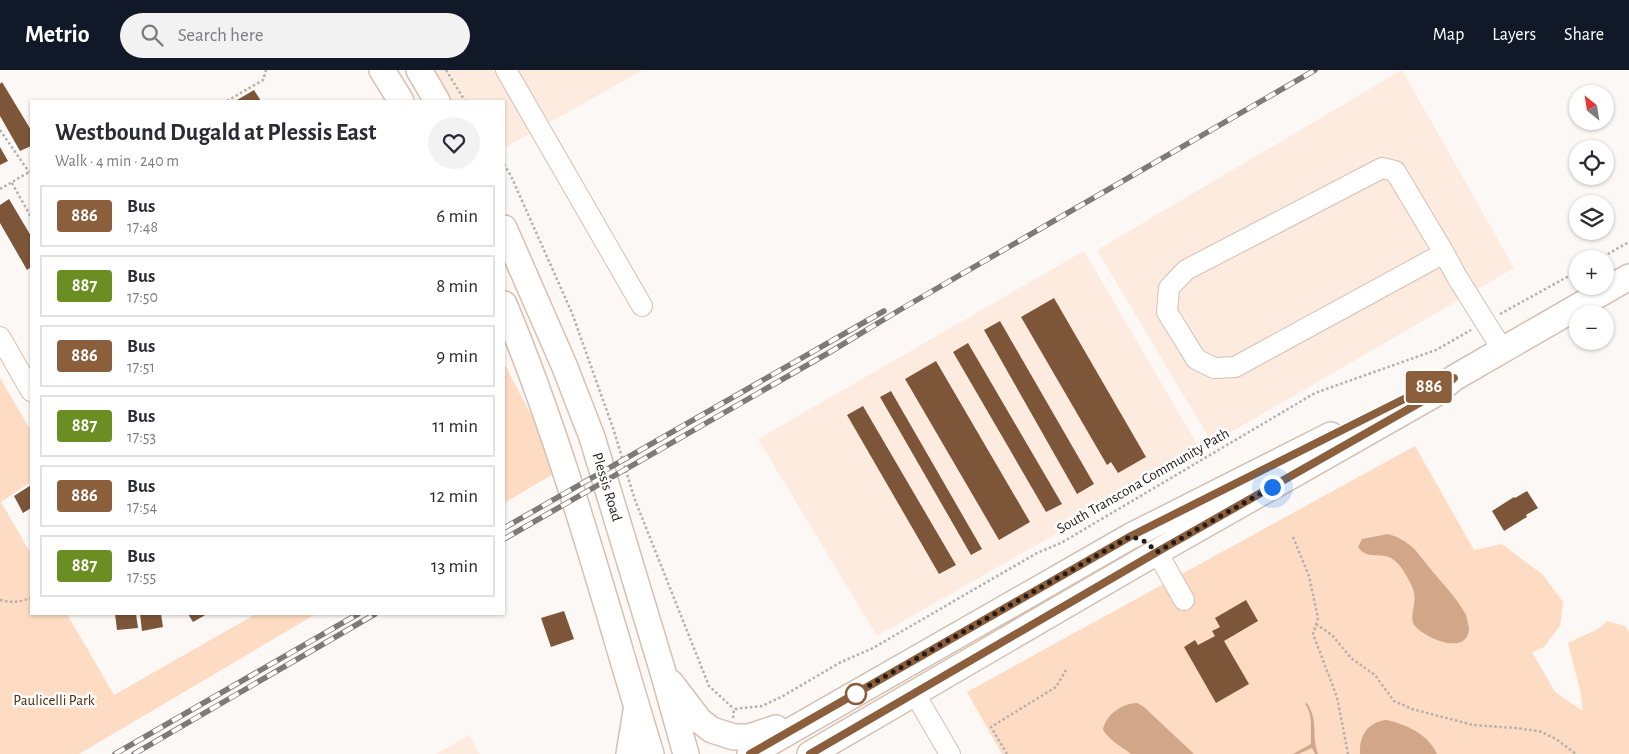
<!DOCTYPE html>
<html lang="en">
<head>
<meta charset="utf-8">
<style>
  body { margin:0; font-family:"Alegreya Sans",sans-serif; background:#f2f2f3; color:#2b2b33; height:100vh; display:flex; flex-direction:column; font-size:19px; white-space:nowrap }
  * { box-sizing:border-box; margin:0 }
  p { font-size:16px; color:#7c7c81 }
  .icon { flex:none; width:28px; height:28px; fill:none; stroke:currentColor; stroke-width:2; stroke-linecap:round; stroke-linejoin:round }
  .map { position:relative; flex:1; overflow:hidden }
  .side { position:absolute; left:30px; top:30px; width:475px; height:515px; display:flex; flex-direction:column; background:#fff; border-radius:0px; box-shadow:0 1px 4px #0004 }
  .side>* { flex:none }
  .badge { padding:0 10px; border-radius:4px; font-size:18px; line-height:32px }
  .needle { width:32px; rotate:330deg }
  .buttons { position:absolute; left:1569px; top:15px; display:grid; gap:10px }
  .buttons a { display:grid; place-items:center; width:45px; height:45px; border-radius:50%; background:#fff; box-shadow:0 1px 4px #0004; font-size:25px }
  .you { position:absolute; width:25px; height:25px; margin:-12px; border:4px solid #fff; border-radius:50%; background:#1a73e8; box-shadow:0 0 0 8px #1a73e833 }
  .map>.badge { position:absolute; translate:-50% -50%; box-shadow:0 0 0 2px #fff }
  .round { display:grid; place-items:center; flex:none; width:52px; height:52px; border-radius:26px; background:#f2f2f3 }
  .overview { display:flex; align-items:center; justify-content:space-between; height:85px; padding:0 25px }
  h1 { font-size:24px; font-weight:600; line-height:38px }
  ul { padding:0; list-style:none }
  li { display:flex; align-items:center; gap:15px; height:62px; margin:0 10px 8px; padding:0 15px; border:2px solid #e1e1e2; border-radius:0px }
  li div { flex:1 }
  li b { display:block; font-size:19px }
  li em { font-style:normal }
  li .badge { min-width:55px; font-weight:700; text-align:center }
  header { display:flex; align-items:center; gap:30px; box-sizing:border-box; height:70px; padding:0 25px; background:#111827; color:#fff }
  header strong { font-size:24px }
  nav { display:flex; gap:28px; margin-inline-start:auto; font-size:18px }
  .search { width:350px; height:45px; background:#f2f2f3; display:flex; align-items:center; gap:12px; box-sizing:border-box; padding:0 18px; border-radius:28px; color:#7c7c81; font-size:19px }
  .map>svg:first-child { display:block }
</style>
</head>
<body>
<header>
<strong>Metrio</strong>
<div class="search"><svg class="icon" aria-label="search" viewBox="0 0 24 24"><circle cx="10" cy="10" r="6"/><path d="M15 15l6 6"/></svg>Search here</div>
<nav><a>Map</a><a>Layers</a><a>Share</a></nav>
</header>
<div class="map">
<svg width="1629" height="684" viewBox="0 0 1629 684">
  <rect width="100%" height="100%" fill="#fcf8f5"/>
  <path fill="#fdebdf" d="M416,0h227l-139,78v-47h-69z
    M1402,0l112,198 -302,175 -115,-193z
    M1084,181l117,200 -324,185 -119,-197z
    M469,665l11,19h-44z"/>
  <path fill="#fedbc3" d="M504,293l56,107 -56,33z
    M0,308l31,53v51l-30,20 30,52v60h36l47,81 142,-81h60l-237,140h-79z
    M1415,376l59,104 28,-6 41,31 20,27 -3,24 -16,21 -12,5 23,40 28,19 -3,-21 -12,-47 30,-14 9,-8 18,5 4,6v122h-627l-35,-62z"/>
  <path fill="#d2a688" d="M1388,464c8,2 17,7 23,12 7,6 12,14 18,21 12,15 28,31 37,48 1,4 3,11 3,15 -3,26 -44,8 -54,-4 -7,-9 2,-22 -1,-33 -2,-9 -8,-19 -14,-27 -15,-20 -30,-2 -42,-19l4,-8z
    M1137,633l7,4 50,47h-63c-10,-8 -21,-13 -28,-24 2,-15 20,-27 34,-27z
    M1307,633c12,19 4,31 11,51h-3l-3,-6 -14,6h-5l18,-10c-1,-14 3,-28 -6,-40z
    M1386,650c20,4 42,14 51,34h-77c-1,-17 7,-32 26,-34z"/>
  <path fill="#7d5639" d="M2,12l29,48v16l-11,5 -20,-35v-32z
    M254,20l7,11h-23l-1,-1z
    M0,77l8,14 -8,4z
    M9,129l22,37v31l-4,3 -27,-47v-18z
    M1054,228l92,159 -28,16 -7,-11 -4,3 -86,-148z
    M1000,251l94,163 -17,10 -93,-164z
    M968,273l94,161 -16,8 -93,-160z
    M936,291l94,161 -31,18 -94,-161z
    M891,321l91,158 -11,6 -91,-158z
    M863,336l93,159 -17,9 -92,-159z
    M31,415v23l-8,5 -9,-17z
    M1527,421l11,17 -12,7 1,2 -23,14 -12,-20 22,-14 1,1z
    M1246,530l12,21 -34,20 25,43 -33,19 -32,-56 11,-7 3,5 17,-9 -3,-5 8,-4 -5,-9z
    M564,541l10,28 -23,8 -10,-29z
    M115,544h21l2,14 -21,2z
    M140,544h21l2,13 -21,4z
    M188,544h19l-14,8z"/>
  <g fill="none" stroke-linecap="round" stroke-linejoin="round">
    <g stroke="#d5c0b1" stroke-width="22">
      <path id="minor" d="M506,0l136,236
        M1444,183l-209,114 -21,1 -18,-9 -29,-47 2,-24 17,-18 196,-102 13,3 49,82 13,24 45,72
        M0,267l31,54
        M1157,482l27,48
        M915,624l35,60"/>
    </g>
    <g stroke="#d5c0b1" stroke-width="28">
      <path id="major" d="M382,0l19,31
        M419,0l18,31
        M504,158l60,137 28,72 71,235 23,82
        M504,234c61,146 101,299 147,450
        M671,613l29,38 12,9 22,7h15l27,-9
        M629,684l7,-43
        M750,684l381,-218 200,-101
        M810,684l347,-202 278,-158 19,-16 175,-101"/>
    </g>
    <path stroke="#b5b0ac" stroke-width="2.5" stroke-dasharray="2.5 2.5" stroke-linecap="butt" d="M446,0l19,31
      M227,31l36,-21 3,-10
      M0,60l29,42
      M504,94l7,12 61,137 41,115 22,72 74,186 25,23
      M12,113l19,34
      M0,119l31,-18
      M1599,189l30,-17
      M1500,244l78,-43
      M1293,467l16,39 9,42 -5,16 24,63 11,57
      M0,530c12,3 20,2 31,-2
      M1316,554l16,11 19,23 24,17 19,26 18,8 61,16 42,3 24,3 17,8 20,15
      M733,648l1,-9 28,-3 21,-10 58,-34 32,-14 164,-95 24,-10 254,-150 121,-43 35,-20
      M1007,684l-16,-27 65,-40 11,-19"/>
    <use href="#minor" stroke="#fff" stroke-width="20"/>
    <use href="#major" stroke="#fff" stroke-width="25"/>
    <g stroke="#807a76" stroke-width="5.5">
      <path id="rail" d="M504,458l380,-217
        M504,469l326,-187 73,-44 412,-238
        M115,684l243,-140
        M134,684l241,-140"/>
    </g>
    <use href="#rail" stroke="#fff" stroke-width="4" stroke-dasharray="11" stroke-linecap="butt"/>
  </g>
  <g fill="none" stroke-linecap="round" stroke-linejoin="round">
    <g stroke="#fff" stroke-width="11">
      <path id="line" d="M750,684l381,-218 299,-150 24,-8 -19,16 -278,158 -347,202"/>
    </g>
    <use href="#line" stroke="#8b5e3c" stroke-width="8"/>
    <path stroke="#241c17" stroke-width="5" stroke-dasharray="0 9" d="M856,624l-5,2 280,-160 15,6 11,10 115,-65"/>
  </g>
  <circle fill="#fff" stroke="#8b5e3c" stroke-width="2.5" cx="856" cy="624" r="10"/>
  <g text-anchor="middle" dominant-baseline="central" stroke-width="5" stroke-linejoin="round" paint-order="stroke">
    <g font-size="15" fill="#241c17" stroke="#fff">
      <text transform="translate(1143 411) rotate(-30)">South Transcona Community Path</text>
      <text transform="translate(607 417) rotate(73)">Plessis Road</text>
    </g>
    <g font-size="15" fill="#552b06" stroke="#fff">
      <text x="54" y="630">Paulicelli Park</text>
    </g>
  </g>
</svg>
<div class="buttons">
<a><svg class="needle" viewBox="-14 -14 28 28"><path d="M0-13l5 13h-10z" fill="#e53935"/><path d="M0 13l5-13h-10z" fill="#7c7c81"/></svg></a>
<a><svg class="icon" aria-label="locate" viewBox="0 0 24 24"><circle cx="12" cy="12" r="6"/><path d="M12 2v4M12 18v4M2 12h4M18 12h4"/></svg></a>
<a><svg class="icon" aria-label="layers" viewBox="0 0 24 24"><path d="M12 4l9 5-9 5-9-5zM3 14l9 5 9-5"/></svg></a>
<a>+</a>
<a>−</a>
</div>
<div class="you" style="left:1272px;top:417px"></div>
<b class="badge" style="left:1429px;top:317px;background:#8b5e3c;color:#fff">886</b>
<section class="side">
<div class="overview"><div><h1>Westbound Dugald at Plessis East</h1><p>Walk · 4 min · 240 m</p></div><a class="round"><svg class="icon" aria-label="heart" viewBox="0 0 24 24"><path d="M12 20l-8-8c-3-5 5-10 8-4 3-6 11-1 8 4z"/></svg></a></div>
<ul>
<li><span class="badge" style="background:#8b5e3c;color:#fff">886</span><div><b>Bus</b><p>17:48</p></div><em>6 min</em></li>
<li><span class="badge" style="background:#6b8e23;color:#fff">887</span><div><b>Bus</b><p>17:50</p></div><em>8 min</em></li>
<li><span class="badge" style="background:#8b5e3c;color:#fff">886</span><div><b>Bus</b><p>17:51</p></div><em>9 min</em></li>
<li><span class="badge" style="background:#6b8e23;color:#fff">887</span><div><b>Bus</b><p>17:53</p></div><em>11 min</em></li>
<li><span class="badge" style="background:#8b5e3c;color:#fff">886</span><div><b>Bus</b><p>17:54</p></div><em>12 min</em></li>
<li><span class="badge" style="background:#6b8e23;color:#fff">887</span><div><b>Bus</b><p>17:55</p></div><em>13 min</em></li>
</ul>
</section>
</div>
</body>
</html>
